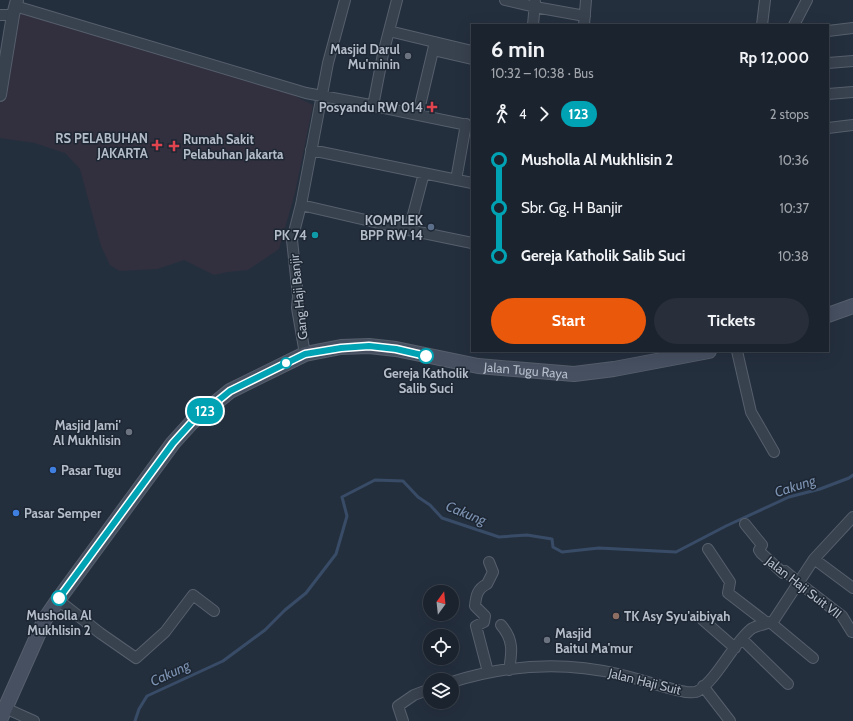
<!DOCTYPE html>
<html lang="en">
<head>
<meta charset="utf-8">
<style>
  body { margin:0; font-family:Cabin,sans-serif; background:#282f3a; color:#f1f3f6; height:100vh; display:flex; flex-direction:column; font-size:15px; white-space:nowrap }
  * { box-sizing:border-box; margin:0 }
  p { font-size:13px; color:#a0a4aa }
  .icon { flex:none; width:22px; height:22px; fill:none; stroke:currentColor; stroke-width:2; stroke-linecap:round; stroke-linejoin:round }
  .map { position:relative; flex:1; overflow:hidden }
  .sheet { position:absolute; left:471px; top:24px; width:358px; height:328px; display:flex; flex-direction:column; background:#1b232e; border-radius:0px; box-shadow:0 4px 16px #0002,0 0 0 1px #39404a }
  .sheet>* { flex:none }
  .badge { padding:0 8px; border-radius:13px; font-size:14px; line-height:26px }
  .needle { width:26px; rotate:15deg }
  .fabs { position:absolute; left:423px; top:585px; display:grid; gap:8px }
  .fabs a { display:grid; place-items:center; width:36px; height:36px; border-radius:50%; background:#1b232e; box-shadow:0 4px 16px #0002,0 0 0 1px #39404a; font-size:20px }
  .map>.badge { position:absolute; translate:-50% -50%; box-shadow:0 0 0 2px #fff }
  .legs { display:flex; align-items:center; gap:6px; height:44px; padding:0 20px; font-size:13px }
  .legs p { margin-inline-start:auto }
  .summary { display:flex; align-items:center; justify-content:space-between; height:68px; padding:0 20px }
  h1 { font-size:22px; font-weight:800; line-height:30px }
  .primary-button { display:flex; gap:8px; margin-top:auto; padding:8px 20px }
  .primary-button a { flex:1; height:46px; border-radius:24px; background:#ea580c; color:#fff; font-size:16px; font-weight:800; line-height:46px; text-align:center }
  .primary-button a+a { background:#282f3a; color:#f1f3f6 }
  ul { padding:0 20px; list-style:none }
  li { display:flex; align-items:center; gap:14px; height:48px; font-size:15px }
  li i { display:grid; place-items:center; width:6px; height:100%; margin:0 5px; background:currentColor }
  li i::after { content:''; width:10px; height:10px; margin:-5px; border:3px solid; border-radius:50%; background:#1b232e }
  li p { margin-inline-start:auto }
  li:first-child i { background:linear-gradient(#0000 50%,currentColor 0) }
  li:last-child i { background:linear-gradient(currentColor 50%,#0000 0) }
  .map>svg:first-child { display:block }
</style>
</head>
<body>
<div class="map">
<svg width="853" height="721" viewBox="0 0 853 721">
  <rect width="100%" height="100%" fill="#242f3e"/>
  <path fill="#32303f" d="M18,11l263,78 32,16 -18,88 -16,56 -31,21 -20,2 -14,3 -30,-15 -27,9 -37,2 -10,-6 -9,-19 -21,-77 -15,-16 -30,-10 -35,-5v-34z"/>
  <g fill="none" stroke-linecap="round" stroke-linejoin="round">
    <path stroke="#394c67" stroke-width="3" d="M135,721l4,-12 8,-13 76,-35 42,-31 20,-20 21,-17 30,-39 11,-38 -5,-19 33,-17 28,1 15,16 12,8 12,13 57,19 28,-2 25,4 1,8 9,5 37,-4 77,4 50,-26 63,-29 31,-8 29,-11 4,-3"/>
    <g stroke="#565f6c" stroke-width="12">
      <path id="minor" d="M505,0l30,7 50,9
        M15,6l291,87 59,11 107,22
        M0,15h13
        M533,25l2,-23
        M584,25l2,-25
        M762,25l3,-25
        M794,25l13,-25
        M828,31l25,-3
        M389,33l4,-1 79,19
        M433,50l39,9
        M828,63l25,-2
        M828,94l25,-2
        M373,106l10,-52 14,-54
        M418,114l17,-72
        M828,128l25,-3
        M311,150l161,33
        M456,180l10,-56
        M301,205l108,25 63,13
        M409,230l15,-57
        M737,351l14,61 23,40
        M305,354l-8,-46 1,-12 -6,-56 9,-35 27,-142 17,-63
        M745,524l17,21 -3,5 2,3 22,20 2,-2 14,12 43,33 10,16
        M708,549l22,33 -2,11 39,30
        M814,559l39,29
        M58,600l42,33 36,25 29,-26 28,-37 21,16
        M703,620l32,28
        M771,623l42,35
        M501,625c13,15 11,27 8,45
        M742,639l46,45
        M488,672l-12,-46 8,-4 1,-6 -10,-10c1,-10 2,-17 12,-22l6,-12 -4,-10
        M452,682c54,-17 111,-21 166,-8 23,5 45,14 68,18 5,0 9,1 12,-1 20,-13 34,-46 53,-62 7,-5 17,-4 23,-9l40,-61 39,-42
        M703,686l27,35
        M5,708l29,13
        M403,721l-5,-15 16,-11 16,-6"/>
    </g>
    <g stroke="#565f6c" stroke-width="14">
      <path id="tertiary" d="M0,95l13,-80 4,-15"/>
    </g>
    <g stroke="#565f6c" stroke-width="16">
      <g id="secondary">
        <path d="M828,315l25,-9"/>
        <path id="s1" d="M0,720l45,-101 13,-19 115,-157 19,-21 38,-31 75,-37 36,-7 28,-1 27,3 82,17 96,8 40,-5 95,-18"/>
      </g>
    </g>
    <use href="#minor" stroke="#38414e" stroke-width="10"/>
    <use href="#tertiary" stroke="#38414e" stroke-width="12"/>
    <use href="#secondary" stroke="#465061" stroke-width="14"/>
  </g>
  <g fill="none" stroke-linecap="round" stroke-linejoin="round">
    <g stroke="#fff" stroke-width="9">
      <path id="line-1" d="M59,598l114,-155 19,-21 38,-31 75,-37 36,-6 28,-2 27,3 30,7"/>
    </g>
    <use href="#line-1" stroke="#00a3b4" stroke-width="6"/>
  </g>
  <g fill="#6b7280" stroke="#1d2633" stroke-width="1.5">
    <circle cx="408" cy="56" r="4"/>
    <circle cx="129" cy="432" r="4"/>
    <circle cx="547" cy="640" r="4"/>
  </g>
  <g fill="#e0444e" stroke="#1d2633" stroke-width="1.5">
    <path d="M430 101h4v4h4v4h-4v4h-4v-4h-4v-4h4z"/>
    <path d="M155 139h4v4h4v4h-4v4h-4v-4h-4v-4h4z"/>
    <path d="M172 140h4v4h4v4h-4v4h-4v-4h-4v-4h4z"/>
  </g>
  <circle fill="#5c6f8a" stroke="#1d2633" stroke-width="1.5" cx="431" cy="227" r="4"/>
  <circle fill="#0f9aa8" stroke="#1d2633" stroke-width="1.5" cx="315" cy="235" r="4"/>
  <g fill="#fff" stroke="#00a3b4" stroke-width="2">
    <circle cx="426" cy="356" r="7"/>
    <circle cx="286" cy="363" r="5"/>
    <circle cx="59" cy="598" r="7"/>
  </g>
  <g fill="#3f7fe0" stroke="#1d2633" stroke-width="1.5">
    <circle cx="53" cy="470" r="4"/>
    <circle cx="16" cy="513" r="4"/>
  </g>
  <circle fill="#8d6e63" stroke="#1d2633" stroke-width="1.5" cx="616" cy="616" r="4"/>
  <g text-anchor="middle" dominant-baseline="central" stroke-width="3" stroke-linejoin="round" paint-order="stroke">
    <g font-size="13" font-weight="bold" fill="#b4bcc9" stroke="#1d2633" text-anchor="end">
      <text x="400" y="49">Masjid Darul<tspan x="400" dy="15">Mu'minin</tspan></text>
      <text x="423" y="107">Posyandu RW 014</text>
      <text x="148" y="138">RS PELABUHAN<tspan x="148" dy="15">JAKARTA</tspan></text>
      <text x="183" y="139" text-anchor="start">Rumah Sakit<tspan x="183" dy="15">Pelabuhan Jakarta</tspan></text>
      <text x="423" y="220">KOMPLEK<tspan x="423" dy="15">BPP RW 14</tspan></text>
      <text x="307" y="235">PK 74</text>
      <text x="121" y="425">Masjid Jami'<tspan x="121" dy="15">Al Mukhlisin</tspan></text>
      <text x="61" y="470" text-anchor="start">Pasar Tugu</text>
      <text x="24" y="513" text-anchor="start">Pasar Semper</text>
      <text x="624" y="616" text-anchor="start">TK Asy Syu'aibiyah</text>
      <text x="555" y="633" text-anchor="start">Masjid<tspan x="555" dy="15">Baitul Ma'mur</tspan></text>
    </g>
    <g font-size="13" fill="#b4bcc9" stroke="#1d2633">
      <text transform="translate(298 297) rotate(-96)">Gang Haji Banjir</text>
      <text stroke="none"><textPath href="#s1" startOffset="713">Jalan Tugu Raya</textPath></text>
      <text transform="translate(804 587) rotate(38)">Jalan Haji Suit VII</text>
      <text transform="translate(645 681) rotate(14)">Jalan Haji Suit</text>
    </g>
    <g font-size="13" font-weight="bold" fill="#b4bcc9" stroke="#1d2633">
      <text x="426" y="373">Gereja Katholik<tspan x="426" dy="15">Salib Suci</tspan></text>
      <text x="59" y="615">Musholla Al<tspan x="59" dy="15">Mukhlisin 2</tspan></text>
    </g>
    <g font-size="14" font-style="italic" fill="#7c92b1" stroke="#1d2633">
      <text transform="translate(795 486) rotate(-18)">Cakung</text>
      <text transform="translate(466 513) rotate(22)">Cakung</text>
      <text transform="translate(170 673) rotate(-25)">Cakung</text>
    </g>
  </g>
</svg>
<div class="fabs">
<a><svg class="needle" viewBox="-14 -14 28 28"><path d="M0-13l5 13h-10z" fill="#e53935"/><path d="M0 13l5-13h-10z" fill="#a0a4aa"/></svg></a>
<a><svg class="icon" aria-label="locate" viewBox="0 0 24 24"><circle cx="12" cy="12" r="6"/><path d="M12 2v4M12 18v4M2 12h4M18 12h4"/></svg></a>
<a><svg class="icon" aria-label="layers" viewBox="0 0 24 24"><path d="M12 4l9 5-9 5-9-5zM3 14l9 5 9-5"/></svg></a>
</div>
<b class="badge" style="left:205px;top:411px;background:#00a3b4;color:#fff">123</b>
<section class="sheet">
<div class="summary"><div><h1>6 min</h1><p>10:32 – 10:38 · Bus</p></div><b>Rp 12,000</b></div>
<div class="legs"><svg class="icon" aria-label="walk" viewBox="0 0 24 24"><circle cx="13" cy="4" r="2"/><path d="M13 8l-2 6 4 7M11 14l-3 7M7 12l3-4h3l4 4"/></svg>4<svg class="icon" aria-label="forward" viewBox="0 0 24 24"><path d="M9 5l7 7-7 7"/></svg><b class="badge" style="background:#00a3b4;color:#fff">123</b><p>2 stops</p></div>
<ul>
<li><i style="color:#00a3b4"></i><b>Musholla Al Mukhlisin 2</b><p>10:36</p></li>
<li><i style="color:#00a3b4"></i><span>Sbr. Gg. H Banjir</span><p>10:37</p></li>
<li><i style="color:#00a3b4"></i><b>Gereja Katholik Salib Suci</b><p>10:38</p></li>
</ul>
<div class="primary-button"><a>Start</a><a>Tickets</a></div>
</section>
</div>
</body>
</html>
